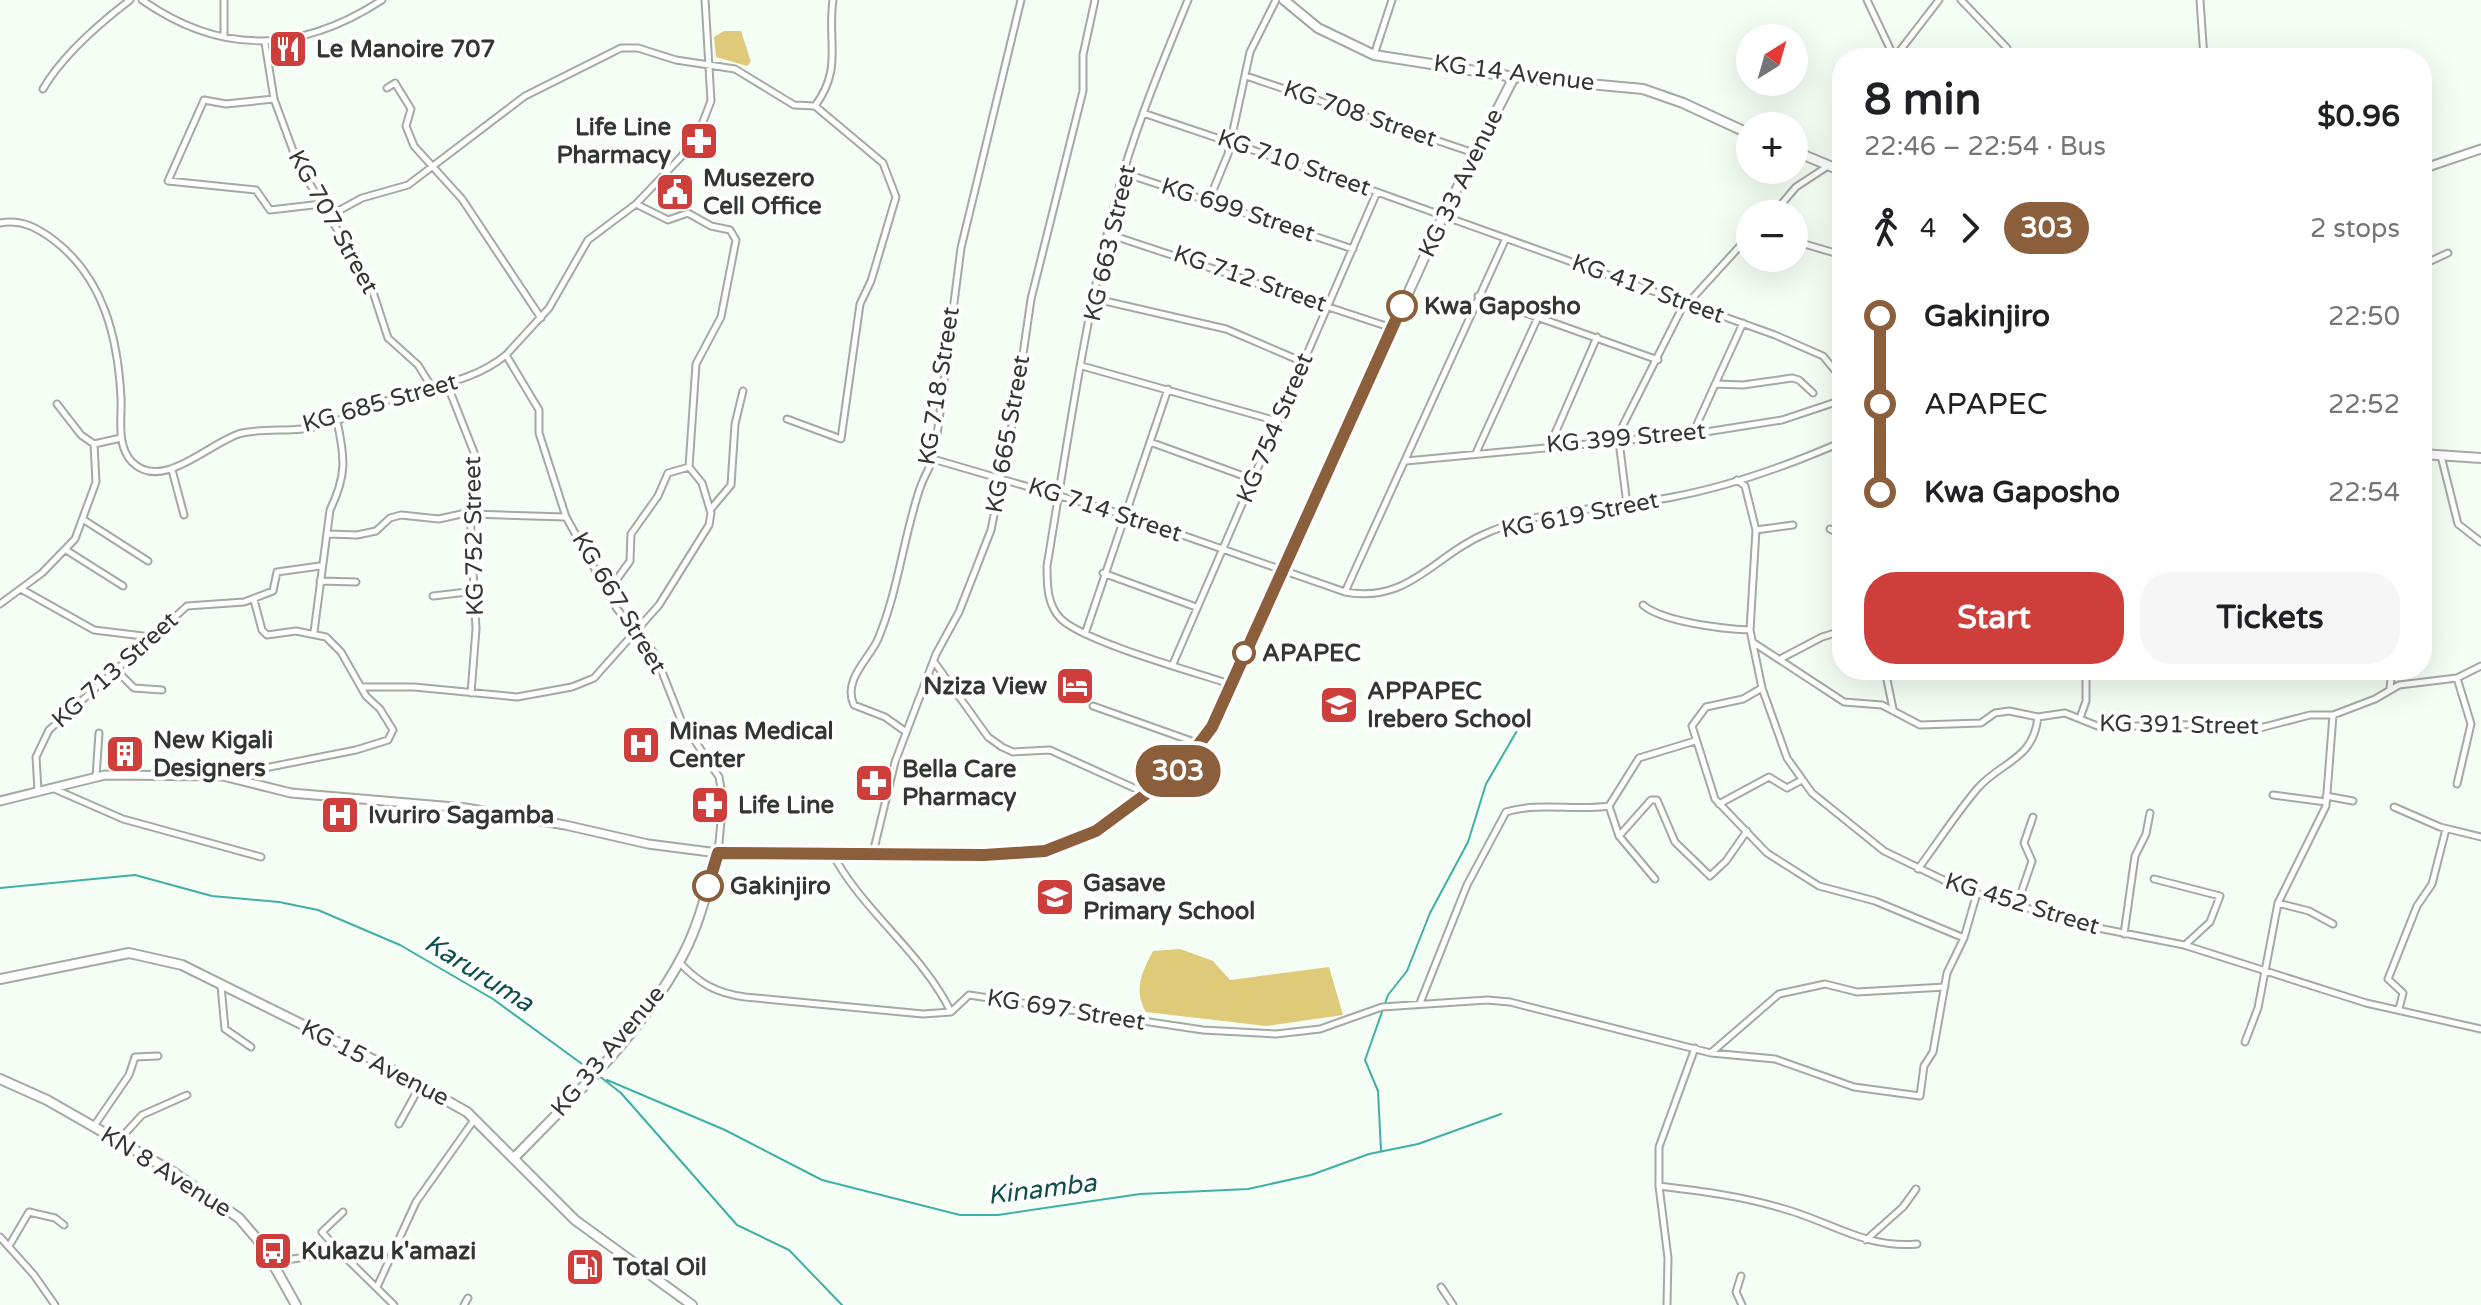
<!DOCTYPE html>
<html lang="en">
<head>
<meta charset="utf-8">
<style>
  body { margin:0; font-family:"Varela Round",sans-serif; background:#f6f6f6; color:#202124; height:100vh; display:flex; flex-direction:column; font-size:30px; white-space:nowrap }
  * { box-sizing:border-box; margin:0 }
  p { font-size:26px; color:#757577 }
  .icon { flex:none; width:44px; height:44px; fill:none; stroke:currentColor; stroke-width:2; stroke-linecap:round; stroke-linejoin:round }
  .map { position:relative; flex:1; overflow:hidden }
  .details { position:absolute; left:1832px; top:48px; width:600px; height:632px; display:flex; flex-direction:column; background:#fff; border-radius:32px; box-shadow:0 8px 32px #0002 }
  .details>* { flex:none }
  .badge { padding:0 16px; border-radius:26px; font-size:28px; line-height:52px }
  .needle { width:52px; rotate:37deg }
  .fabs { position:absolute; left:1736px; top:24px; display:grid; gap:16px }
  .fabs a { display:grid; place-items:center; width:72px; height:72px; border-radius:50%; background:#fff; box-shadow:0 8px 32px #0002; font-size:40px }
  .map>.badge { position:absolute; translate:-50% -50%; box-shadow:0 0 0 4px #fff }
  .legs { display:flex; align-items:center; gap:12px; height:88px; padding:0 32px; font-size:26px }
  .legs p { margin-inline-start:auto }
  .summary { display:flex; align-items:center; justify-content:space-between; height:136px; padding:0 32px }
  h1 { font-size:44px; font-weight:700; line-height:60px }
  .primary-button { display:flex; gap:16px; margin-top:auto; padding:16px 32px }
  .primary-button a { flex:1; height:92px; border-radius:32px; background:#ce3f3c; color:#fff; font-size:32px; font-weight:700; line-height:92px; text-align:center }
  .primary-button a+a { background:#f6f6f6; color:#202124 }
  ul { padding:0 32px; list-style:none }
  li { display:flex; align-items:center; gap:28px; height:88px; font-size:30px }
  li i { display:grid; place-items:center; width:12px; height:100%; margin:0 10px; background:currentColor }
  li i::after { content:''; width:20px; height:20px; margin:-10px; border:6px solid; border-radius:50%; background:#fff }
  li p { margin-inline-start:auto }
  li:first-child i { background:linear-gradient(#0000 50%,currentColor 0) }
  li:last-child i { background:linear-gradient(currentColor 50%,#0000 0) }
  .map>svg:first-child { display:block }
</style>
</head>
<body>
<div class="map">
<svg width="2481" height="1305" viewBox="0 0 2481 1305">
  <rect width="100%" height="100%" fill="#f5fef4"/>
  <path fill="#dfca7a" d="M724,31h17l10,31 -4,4 -31,-9 -2,-20z
    M1180,949l33,12 17,19 99,-13 14,48 -77,11 -120,-14c-13,-22 -4,-40 7,-61z"/>
  <g fill="none" stroke-linecap="round" stroke-linejoin="round">
    <path stroke="#40afa6" stroke-width="2" d="M0,888l135,-13 77,21 67,6 39,8 82,35 93,54 100,73
      M598,1075l23,18 116,132 52,25 53,55
      M607,1080l118,50 97,50 138,35h38l142,-21 108,-5 63,-14 58,-21 49,-10 83,-30
      M1381,1151l-3,-60 -13,-31 23,-65 19,-24 23,-58 38,-71 18,-58 43,-74"/>
    <g stroke="#a2aaa1" stroke-width="9">
      <path id="minor" d="M142,0c80,56 159,53 240,0
        M705,0l6,101 -12,31 -18,25 -45,47 -48,36 -39,68 -43,47 33,55v23l27,84 51,92 38,45 26,66 38,57 4,23 -5,53
        M1188,0c-28,68 -56,135 -74,206 -30,118 -47,240 -67,360 0,19 0,39 14,53 24,23 133,53 169,65
        M1867,0l27,57
        M1961,0l46,48v10
        M2200,0l4,58
        M224,37v-37
        M265,43l9,56 24,65 73,122 17,52 30,27 13,21
        M1374,55l18,-55
        M1895,57l44,-57
        M1246,76l228,77
        M387,88l8,-5 16,26 -5,17 8,20 48,53 79,119
        M43,89c19,-33 57,-66 87,-89
        M274,99l-48,5 -22,-4 -36,81 88,9 14,20 52,-6
        M1143,113l234,79 398,143 48,21 19,23
        M1124,173l229,76
        M1209,200l19,-46 22,-102 26,-52
        M1773,214l23,-27 32,-21
        M329,216l33,-18 46,-13 117,-89 96,-48h17l38,12 59,9 59,36 21,1c28,-38 12,-63 18,-106
        M0,223c22,-4 38,5 55,18 49,38 63,98 66,157 1,21 -5,47 11,64 31,31 80,-22 110,-29 20,-4 40,-2 60,-4 33,-4 62,-20 92,-31 39,-13 79,-16 112,-43
        M1108,234l284,94
        M1794,241l48,14
        M2422,265l26,-12
        M1478,296l180,64
        M1096,299l130,30 77,33
        M1688,303l62,-68
        M1082,366l195,55
        M447,384l30,76 -7,52 6,117 -5,64
        M1715,384l28,1 49,-7 7,2 14,13
        M57,404l24,31 13,9
        M787,419l54,20 19,-135 11,-23 25,-84 -13,-34 -68,-57
        M1693,433l50,-110
        M1615,441l70,-139
        M1619,441l8,64
        M1150,442l102,37
        M1550,445l47,-108
        M1476,453l63,-138
        M2441,456l17,68 23,18
        M926,457l199,58 220,77c64,12 89,-37 142,-59 57,-25 126,-24 186,-36 58,-11 116,-32 169,-55
        M1406,461l287,-27 89,-14 60,-20
        M172,470l12,45
        M1737,480l8,6 11,44 -6,100 12,58 25,70 25,35 72,58 78,38 126,37 96,19 182,58 115,26
        M710,510l21,-25 4,-61 8,-33
        M471,514l94,3
        M84,520l64,41
        M1830,529l12,6
        M1756,530l37,-5
        M329,534l28,1 19,-4 14,-13 11,-3 38,4 31,-7
        M66,550l57,36
        M1103,573l93,34
        M320,581l36,1
        M21,589l73,41 57,7
        M1345,592l161,-354
        M607,593l23,-32 1,-27 27,-38 10,-23 21,-6
        M433,596l43,-5
        M0,604l42,-31 33,-34 21,-57 -2,-38 27,-6
        M1643,605c20,17 80,24 107,25
        M314,632l16,-122c17,-35 15,-52 7,-89
        M1085,634l83,-245
        M1754,643l90,59 38,3 38,20 61,-2 14,-10 14,-2 29,6 27,-4 35,14 114,-3 46,4 50,-13h23l42,-16 24,-14 58,-7 24,-12
        M1782,658l40,-21 20,-6
        M935,663l53,74 14,10 11,5 37,-2 95,43
        M1173,664l204,-472
        M1885,670l8,39
        M117,671l17,17 28,2
        M361,687h53l103,10 55,-10 22,-9 65,-73 50,-80 2,-12 -9,-30 -13,-16 7,-103 25,-47 15,-77 -6,-10 -19,-4 -23,-13 -20,7 -32,-16
        M1762,688l-19,11 -37,8 -14,19 23,73 52,54 52,33 56,15 89,37
        M2390,688l2,-18
        M1093,706l107,38
        M2080,718l6,-17v-31
        M906,732l-21,-15 -31,-12c-12,-25 16,-47 24,-66 20,-48 25,-99 41,-148 3,-10 8,-18 12,-28l-5,-6 10,-14 25,-195 60,-248
        M224,776l132,-26 32,-10 5,-10 -13,-21 -14,-13 -25,-44 -15,-15 -30,-6 -29,4 -5,-5 -8,-30
        M96,777l3,-44
        M2457,784l14,-60 -14,-46
        M52,788l71,31 138,38
        M38,790l-2,-33 13,-27 138,-124 57,-4 29,-11 4,-19 43,-6
        M2273,795l53,7
        M2326,796l27,5
        M1719,804l50,-27 18,11 13,-7
        M2394,807l46,20 41,10
        M1619,836l32,-36h6l18,42 35,34 16,-15 21,-30
        M832,853c31,59 90,99 119,159
        M873,853l22,-91 41,-108 23,-42 32,-82 24,-120 16,-111 52,-208v-36l12,-55
        M1918,869c20,-27 38,-55 59,-80 24,-28 56,-28 61,-72
        M1655,879l-36,-43 -10,-30 30,-48 56,-17
        M2154,879l66,17 -10,26 -25,23
        M2278,903l31,8 24,13
        M2017,905l15,-44 -8,-18 9,-26
        M2124,934l11,-78 11,-22 4,-21
        M679,962c21,22 37,31 66,35l178,17 28,-2 18,-17 234,35 73,4 44,-5 62,-22 105,-7 23,2 201,51 64,6 79,28 66,9 4,-30 9,-14 14,-79 17,-35 13,-45
        M221,986l4,43 26,18
        M1420,1003l47,-118 39,-73c31,-10 70,-1 103,-6
        M2399,1009l4,-16 -15,-14 29,-73 15,-22 14,-55
        M2245,1042l13,-34 20,-105 48,-97 7,-91
        M1712,1052l67,-58 46,-10 32,8 88,-5
        M399,1124l21,-38
        M94,1126l35,-51 6,-18 23,-1
        M119,1140l23,-25 45,-20
        M1659,1186c41,5 82,10 122,22 49,13 84,41 136,36
        M0,1237l34,38 21,30
        M1866,1240l37,-33 13,-18
        M9,1246l20,-34 26,6 9,7
        M339,1251l-17,-19 21,-20
        M272,1262l68,-10 54,53
        M1741,1276l-5,16 6,13
        M377,1287l39,-85 58,-82
        M1441,1287l12,18
        M464,1305l4,-7
        M1667,1305l1,-47 -9,-72v-39l36,-99"/>
    </g>
    <g stroke="#a2aaa1" stroke-width="11">
      <path id="tertiary" d="M2422,169l59,-20
        M0,801l105,-26 118,1 68,17 175,15 99,17 83,19 70,9"/>
    </g>
    <g stroke="#a2aaa1" stroke-width="12">
      <path id="secondary" d="M1284,0l34,28 56,27 140,22 129,12 40,14 67,31
        M1794,151l48,20
        M2422,454l59,4
        M0,979l129,-26 53,12 196,97 89,50 108,108 117,85
        M0,1079l47,21 126,72 66,46 24,28 33,59
        M514,1158c61,-63 130,-127 170,-205 16,-31 24,-67 34,-100l266,2 61,-4 51,-20 84,-62 32,-42 231,-511 71,-139"/>
    </g>
    <use href="#minor" stroke="#fff" stroke-width="5"/>
    <use href="#tertiary" stroke="#fff" stroke-width="7"/>
    <use href="#secondary" stroke="#fff" stroke-width="8"/>
  </g>
  <g fill="none" stroke-linecap="round" stroke-linejoin="round">
    <g stroke="#fff" stroke-width="18">
      <path id="line-1" d="M708,886l10,-33 266,2 61,-4 51,-20 84,-62 32,-42 190,-421"/>
    </g>
    <use href="#line-1" stroke="#8b5e3c" stroke-width="12"/>
  </g>
  <defs>
    <g id="restaurant-square" transform="scale(2)"><rect x="-9" y="-9" width="18" height="18" rx="4" fill="#ce3f3c" stroke="#fff"/><path d="M-5-6h1v4h1v-4h1v4h1v-4h1v5L-1.5 .5V6h-2V.5L-5-1ZM5-6V6H3V1.5H1.5Q1.5-4 5-6Z" fill="#fff"/></g>
    <g id="pharmacy-square" transform="scale(2)"><rect x="-9" y="-9" width="18" height="18" rx="4" fill="#ce3f3c" stroke="#fff"/><path d="M-2-6h4v4h4v4h-4v4h-4v-4h-4v-4h4Z" fill="#fff"/></g>
    <g id="civic-square" transform="scale(2)"><rect x="-9" y="-9" width="18" height="18" rx="4" fill="#ce3f3c" stroke="#fff"/><path d="M-.6-6.5H3V-4.5H.6V-3L4-1V1h2V6H-6V1h2V-1L-.6-3ZM-1.2 2.5V6h2.4V2.5Z" fill="#fff"/></g>
    <g id="hotel-square" transform="scale(2)"><rect x="-9" y="-9" width="18" height="18" rx="4" fill="#ce3f3c" stroke="#fff"/><path d="M-6-4.5h1.5V1H6V5H4.5V3h-9V5H-6ZM-4 0a1.8 1.8 0 1 1 3.6 0ZM.5 0V-2.5h3Q6-2.5 6 0Z" fill="#fff"/></g>
    <g id="school-square" transform="scale(2)"><rect x="-9" y="-9" width="18" height="18" rx="4" fill="#ce3f3c" stroke="#fff"/><path d="M0-5L7-2L0 1L-7-2ZM-4 1L0 2.5L4 1V4Q0 6-4 4Z" fill="#fff"/></g>
    <g id="hospital-square" transform="scale(2)"><rect x="-9" y="-9" width="18" height="18" rx="4" fill="#ce3f3c" stroke="#fff"/><path d="M-5-5h3v3.5h4V-5h3V5h-3V1.5h-4V5h-3Z" fill="#fff"/></g>
    <g id="building-square" transform="scale(2)"><rect x="-9" y="-9" width="18" height="18" rx="4" fill="#ce3f3c" stroke="#fff"/><path d="M-4-6H4V6H1V3H-1V6H-4ZM-2.5-4.3h1.7v1.8h-1.7ZM.8-4.3h1.7v1.8H.8ZM-2.5-1h1.7V.8h-1.7ZM.8-1h1.7V.8H.8Z" fill="#fff"/></g>
    <g id="bus-square" transform="scale(2)"><rect x="-9" y="-9" width="18" height="18" rx="4" fill="#ce3f3c" stroke="#fff"/><path d="M-5-6H5V4H4V6H2V4H-2V6H-4V4H-5ZM-3.5-4V0h7V-4ZM-3.5 1.2v1.5H-2V1.2ZM2 1.2v1.5H3.5V1.2Z" fill="#fff"/></g>
    <g id="fuel-square" transform="scale(2)"><rect x="-9" y="-9" width="18" height="18" rx="4" fill="#ce3f3c" stroke="#fff"/><path d="M-5.5-6h7V0h2V4h1.3V-2.5L3-4.5l.8-.8L6-3V5H2.5V1h-1V6h-7ZM-4.2-4.7v3.2H.2V-4.7Z" fill="#fff"/></g>
  </defs>
  <g fill-rule="evenodd">
    <use href="#restaurant-square" x="288" y="49"/>
    <use href="#pharmacy-square" x="699" y="141"/>
    <use href="#civic-square" x="675" y="192"/>
    <use href="#hotel-square" x="1075" y="686"/>
    <use href="#school-square" x="1339" y="705"/>
    <use href="#hospital-square" x="641" y="745"/>
    <use href="#building-square" x="125" y="754"/>
    <use href="#pharmacy-square" x="874" y="783"/>
    <use href="#pharmacy-square" x="710" y="805"/>
    <use href="#hospital-square" x="340" y="815"/>
    <use href="#school-square" x="1055" y="897"/>
    <use href="#bus-square" x="273" y="1251"/>
    <use href="#fuel-square" x="585" y="1267"/>
  </g>
  <g fill="#fff" stroke="#8b5e3c" stroke-width="4">
    <circle cx="1402" cy="306" r="14"/>
    <circle cx="1244" cy="653" r="10"/>
    <circle cx="708" cy="886" r="14"/>
  </g>
  <g text-anchor="middle" dominant-baseline="central" stroke-width="8" stroke-linejoin="round" paint-order="stroke">
    <g font-size="24" font-weight="bold" fill="#333733" stroke="#fff" text-anchor="start">
      <text x="316" y="49">Le Manoire 707</text>
      <text x="671" y="127" text-anchor="end">Life Line<tspan x="671" dy="28">Pharmacy</tspan></text>
      <text x="703" y="178">Musezero<tspan x="703" dy="28">Cell Office</tspan></text>
      <text x="1047" y="686" text-anchor="end">Nziza View</text>
      <text x="1367" y="691">APPAPEC<tspan x="1367" dy="28">Irebero School</tspan></text>
      <text x="669" y="731">Minas Medical<tspan x="669" dy="28">Center</tspan></text>
      <text x="153" y="740">New Kigali<tspan x="153" dy="28">Designers</tspan></text>
      <text x="902" y="769">Bella Care<tspan x="902" dy="28">Pharmacy</tspan></text>
      <text x="738" y="805">Life Line</text>
      <text x="368" y="815">Ivuriro Sagamba</text>
      <text x="1083" y="883">Gasave<tspan x="1083" dy="28">Primary School</tspan></text>
      <text x="301" y="1251">Kukazu k'amazi</text>
      <text x="613" y="1267">Total Oil</text>
    </g>
    <g font-size="24" fill="#333733" stroke="#fff">
      <text transform="translate(1514 73) rotate(7)">KG 14 Avenue</text>
      <text transform="translate(1360 114) rotate(19)">KG 708 Street</text>
      <text transform="translate(1294 163) rotate(19)">KG 710 Street</text>
      <text transform="translate(1461 183) rotate(-64)">KG 33 Avenue</text>
      <text transform="translate(1238 210) rotate(18)">KG 699 Street</text>
      <text transform="translate(333 222) rotate(61)">KG 707 Street</text>
      <text transform="translate(1110 243) rotate(-77)">KG 663 Street</text>
      <text transform="translate(1250 279) rotate(19)">KG 712 Street</text>
      <text transform="translate(1648 289) rotate(20)">KG 417 Street</text>
      <text transform="translate(939 386) rotate(-81)">KG 718 Street</text>
      <text transform="translate(380 403) rotate(-16)">KG 685 Street</text>
      <text transform="translate(1275 428) rotate(-67)">KG 754 Street</text>
      <text transform="translate(1008 434) rotate(-80)">KG 665 Street</text>
      <text transform="translate(1626 438) rotate(-5)">KG 399 Street</text>
      <text transform="translate(1105 510) rotate(18)">KG 714 Street</text>
      <text transform="translate(1580 515) rotate(-11)">KG 619 Street</text>
      <text transform="translate(474 536) rotate(-91)">KG 752 Street</text>
      <text transform="translate(619 603) rotate(59)">KG 667 Street</text>
      <text transform="translate(115 670) rotate(-42)">KG 713 Street</text>
      <text transform="translate(2179 725) rotate(1)">KG 391 Street</text>
      <text transform="translate(2022 904) rotate(17)">KG 452 Street</text>
      <text transform="translate(1066 1010) rotate(9)">KG 697 Street</text>
      <text transform="translate(608 1051) rotate(-50)">KG 33 Avenue</text>
      <text transform="translate(375 1063) rotate(27)">KG 15 Avenue</text>
      <text transform="translate(166 1172) rotate(32)">KN 8 Avenue</text>
    </g>
    <g font-size="24" font-weight="bold" fill="#333733" stroke="#fff" text-anchor="start">
      <text x="1424" y="306">Kwa Gaposho</text>
      <text x="1262" y="653">APAPEC</text>
      <text x="730" y="886">Gakinjiro</text>
    </g>
    <g font-size="26" font-style="italic" fill="#0d4f4a" stroke="#fff">
      <text transform="translate(479 973) rotate(32)">Karuruma</text>
      <text transform="translate(1042 1189) rotate(-7)">Kinamba</text>
    </g>
  </g>
</svg>
<div class="fabs">
<a><svg class="needle" viewBox="-14 -14 28 28"><path d="M0-13l5 13h-10z" fill="#e53935"/><path d="M0 13l5-13h-10z" fill="#757577"/></svg></a>
<a>+</a>
<a>−</a>
</div>
<b class="badge" style="left:1178px;top:771px;background:#8b5e3c;color:#fff">303</b>
<section class="details">
<div class="summary"><div><h1>8 min</h1><p>22:46 – 22:54 · Bus</p></div><b>$0.96</b></div>
<div class="legs"><svg class="icon" aria-label="walk" viewBox="0 0 24 24"><circle cx="13" cy="4" r="2"/><path d="M13 8l-2 6 4 7M11 14l-3 7M7 12l3-4h3l4 4"/></svg>4<svg class="icon" aria-label="forward" viewBox="0 0 24 24"><path d="M9 5l7 7-7 7"/></svg><b class="badge" style="background:#8b5e3c;color:#fff">303</b><p>2 stops</p></div>
<ul>
<li><i style="color:#8b5e3c"></i><b>Gakinjiro</b><p>22:50</p></li>
<li><i style="color:#8b5e3c"></i><span>APAPEC</span><p>22:52</p></li>
<li><i style="color:#8b5e3c"></i><b>Kwa Gaposho</b><p>22:54</p></li>
</ul>
<div class="primary-button"><a>Start</a><a>Tickets</a></div>
</section>
</div>
</body>
</html>
